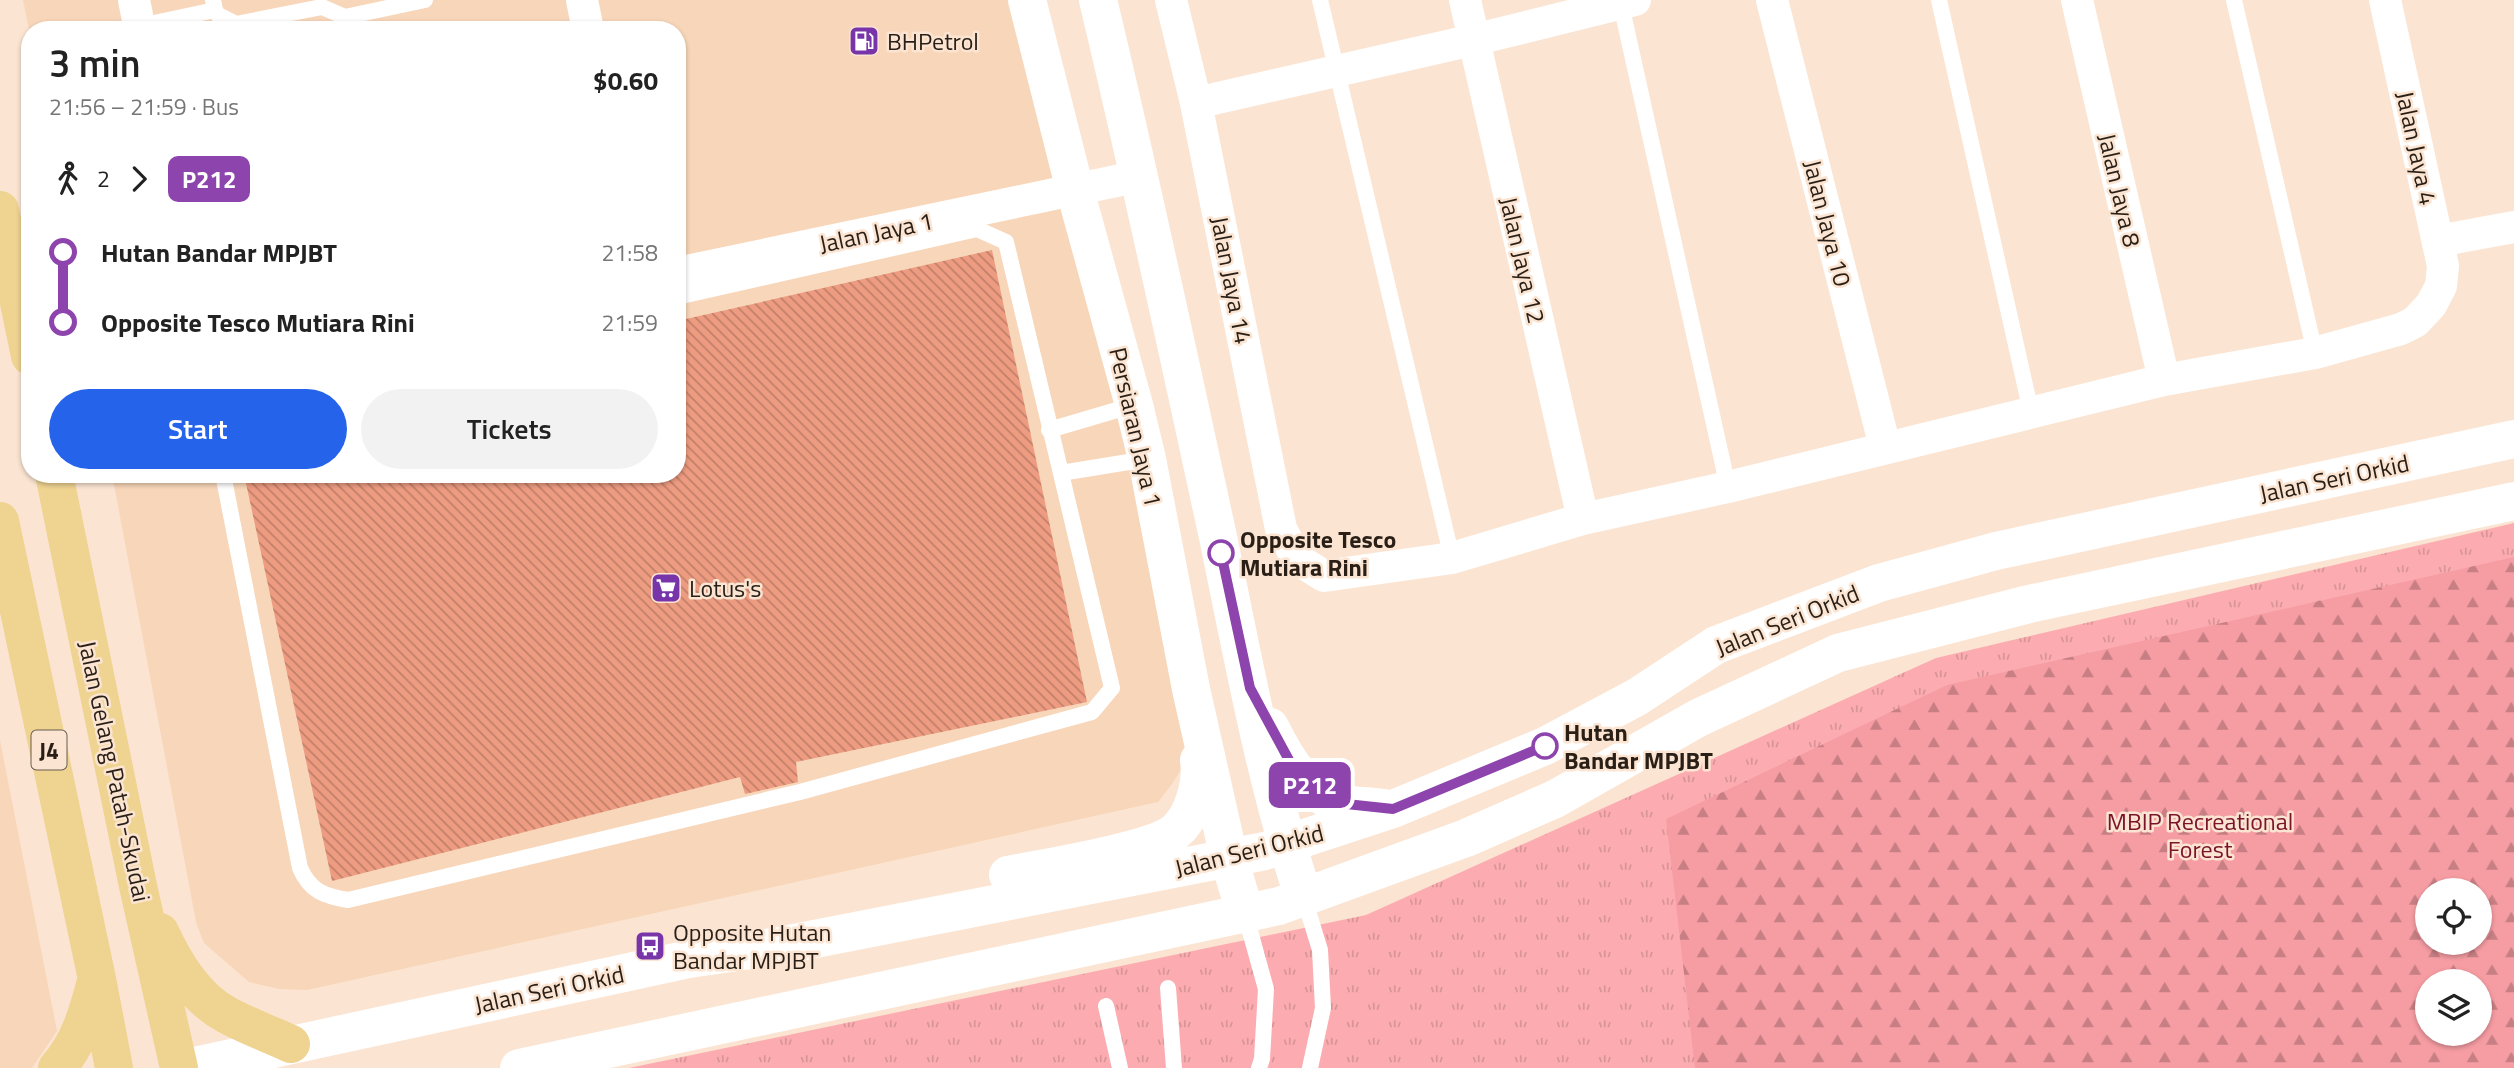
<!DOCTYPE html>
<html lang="en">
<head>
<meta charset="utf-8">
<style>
  body { margin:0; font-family:"Titillium Web",sans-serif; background:#f2f2f2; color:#222; height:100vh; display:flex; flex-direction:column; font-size:26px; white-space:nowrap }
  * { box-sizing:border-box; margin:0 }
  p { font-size:23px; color:#767676 }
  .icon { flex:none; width:38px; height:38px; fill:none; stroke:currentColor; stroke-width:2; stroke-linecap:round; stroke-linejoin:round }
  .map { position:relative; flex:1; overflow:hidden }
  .panel { position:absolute; left:21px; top:21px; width:665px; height:462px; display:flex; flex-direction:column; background:#fff; border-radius:28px; box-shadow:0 2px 5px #0004 }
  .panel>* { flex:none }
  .badge { padding:0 14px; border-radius:10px; font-size:24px; line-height:46px }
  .tools { position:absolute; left:2415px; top:878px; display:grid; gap:14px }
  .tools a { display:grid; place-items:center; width:77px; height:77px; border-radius:50%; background:#fff; box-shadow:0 2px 5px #0004; font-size:35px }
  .map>.badge { position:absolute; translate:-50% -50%; box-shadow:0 0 0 4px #fff }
  .legs { display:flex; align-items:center; gap:10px; height:77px; padding:0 28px; font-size:23px }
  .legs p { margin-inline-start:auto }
  .overview { display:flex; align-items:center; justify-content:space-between; height:119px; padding:0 28px }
  h1 { font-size:38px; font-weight:600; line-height:52px }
  .primary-button { display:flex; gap:14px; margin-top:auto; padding:14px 28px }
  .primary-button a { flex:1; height:80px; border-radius:42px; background:#2563eb; color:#fff; font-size:28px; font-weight:600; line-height:80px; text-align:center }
  .primary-button a+a { background:#f2f2f2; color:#222 }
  ul { padding:0 28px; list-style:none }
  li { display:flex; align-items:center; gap:24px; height:70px; font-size:26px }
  li i { display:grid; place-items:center; width:10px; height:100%; margin:0 9px; background:currentColor }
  li i::after { content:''; width:18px; height:18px; margin:-9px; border:5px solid; border-radius:50%; background:#fff }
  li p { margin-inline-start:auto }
  li:first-child i { background:linear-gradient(#0000 50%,currentColor 0) }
  li:last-child i { background:linear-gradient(currentColor 50%,#0000 0) }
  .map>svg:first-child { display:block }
</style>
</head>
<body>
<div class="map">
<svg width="2514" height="1068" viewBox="0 0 2514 1068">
  <defs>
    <pattern id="grass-tufts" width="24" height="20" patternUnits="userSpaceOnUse" patternTransform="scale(1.75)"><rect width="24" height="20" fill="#fcacb0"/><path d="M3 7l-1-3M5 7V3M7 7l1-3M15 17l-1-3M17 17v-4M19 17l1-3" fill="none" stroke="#d89497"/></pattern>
    <pattern id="forest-firs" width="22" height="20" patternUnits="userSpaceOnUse" patternTransform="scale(1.75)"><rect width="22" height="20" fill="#f69da3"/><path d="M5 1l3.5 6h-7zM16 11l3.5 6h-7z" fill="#c77f84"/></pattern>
    <pattern id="building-back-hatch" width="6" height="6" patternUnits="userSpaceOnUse" patternTransform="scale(1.75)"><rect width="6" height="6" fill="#ee9c81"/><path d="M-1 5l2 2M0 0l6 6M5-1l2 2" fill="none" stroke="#c17f69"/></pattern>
  </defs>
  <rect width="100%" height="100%" fill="#fbe5d2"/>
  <path fill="#f8d6b9" d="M23,0h1000l176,720 -17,48 -10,16 -14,18 -851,188 -28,-1 -30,-7 -45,-39 -8,-21 -84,-448h565v-444h-647v4z
    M0,740l57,291 -25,37h-32z"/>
  <path fill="url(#grass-tufts)" fill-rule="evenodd" d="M2514,523v545h-1885l737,-153 570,-257zM2427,891h53v52h-53zM2427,982h53v52h-53z"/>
  <path fill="url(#forest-firs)" fill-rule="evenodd" d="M2514,557v511h-819l-29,-249 281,-134zM2427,891h53v52h-53zM2427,982h53v52h-53z"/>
  <path fill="url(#building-back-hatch)" d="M992,250l95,452 -291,60 2,20 -53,12 -5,-17 -408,104 -88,-407h433v-153z"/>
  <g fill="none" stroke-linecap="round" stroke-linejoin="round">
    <path stroke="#fff" stroke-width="16" d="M213,0l2,10 3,5 18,9 86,-17 23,10 80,-17
      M1320,0l132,558
      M1620,0l108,487
      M1939,0l92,412
      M2234,0l81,353
      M140,26l75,-16
      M1049,430l85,-25
      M1061,473l86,-14
      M223,474l77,394c10,23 24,28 48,32l452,-108 292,-80 20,-24 -106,-446 -29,-13 -300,68
      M1304,898l16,52 3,58 -13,60
      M1245,913l21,76 -4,70 -3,9
      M1168,988l6,80
      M1106,1006l14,62"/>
    <path stroke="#fff" stroke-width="32" d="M134,0l6,30
      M582,0l6,30
      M1171,0l25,103 85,426 16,30 27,17 128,-18 131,-39 145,-32 436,-107 151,-27 86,-24 14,-7 16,-17 10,-19 2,-20 -58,-266
      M1465,0l118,519
      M1772,0l113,447
      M2077,0l87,380
      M1196,103l277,-63 162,-40
      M2438,241l76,-14
      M677,273l463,-97"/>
    <path stroke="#fff" stroke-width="38" d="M1027,0l48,190 59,215 13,54 44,230 38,169 16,55
      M1098,0c43,179 81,358 120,537 25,121 47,244 86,361
      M1270,727c14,29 36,68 69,76 14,3 30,3 45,5
      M1008,875c35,-7 145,-24 168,-44 18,-16 26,-49 23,-71
      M185,1068l504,-109 90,-13 486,-95 128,-42 152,-63 92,-49 79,-52 163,-62 117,-32 518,-112
      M519,1068l760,-162 187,-68 89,-39 143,-81 140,-65 191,-49 485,-103"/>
    <path stroke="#efd391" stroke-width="38" d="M0,210l30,146
      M54,474l84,412 41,182
      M0,521l97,458 17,89
      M160,932c15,32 35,66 67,83 20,11 43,19 64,29
      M57,1068c22,-24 31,-56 39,-87"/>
  </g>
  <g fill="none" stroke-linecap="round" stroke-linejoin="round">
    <g stroke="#fff" stroke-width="16">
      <path id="line-1" d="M1221,553l29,135 40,74 23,26 24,15 56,6 152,-63"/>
    </g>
    <use href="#line-1" stroke="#8e44ad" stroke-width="10"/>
  </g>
  <defs>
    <g id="fuel-square" transform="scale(1.575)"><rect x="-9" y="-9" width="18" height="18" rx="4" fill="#7835a9" stroke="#fbe5d2"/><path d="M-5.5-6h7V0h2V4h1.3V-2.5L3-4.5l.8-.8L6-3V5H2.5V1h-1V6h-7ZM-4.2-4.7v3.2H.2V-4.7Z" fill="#fff"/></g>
    <g id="supermarket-square" transform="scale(1.575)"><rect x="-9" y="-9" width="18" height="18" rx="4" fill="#7835a9" stroke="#fbe5d2"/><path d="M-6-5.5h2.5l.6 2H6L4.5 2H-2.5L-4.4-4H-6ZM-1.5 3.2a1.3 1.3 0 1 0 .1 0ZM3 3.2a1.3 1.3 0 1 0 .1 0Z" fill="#fff"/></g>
    <g id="bus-square" transform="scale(1.575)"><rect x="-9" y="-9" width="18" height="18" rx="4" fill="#7835a9" stroke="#fbe5d2"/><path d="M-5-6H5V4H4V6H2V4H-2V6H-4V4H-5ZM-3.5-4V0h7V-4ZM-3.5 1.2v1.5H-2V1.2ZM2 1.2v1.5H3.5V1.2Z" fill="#fff"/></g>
  </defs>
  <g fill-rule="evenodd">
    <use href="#fuel-square" x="864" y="41"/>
    <use href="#supermarket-square" x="666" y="588"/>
    <use href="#bus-square" x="650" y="946"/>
  </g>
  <g fill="#fff" stroke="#8e44ad" stroke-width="3.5">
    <circle cx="1221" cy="553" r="12"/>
    <circle cx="1545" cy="746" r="12"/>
  </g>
  <g text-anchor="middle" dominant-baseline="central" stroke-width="5" stroke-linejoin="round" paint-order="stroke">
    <rect fill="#fbe5d2" stroke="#685a4e" stroke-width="2" x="31.5" y="730.5" width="35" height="39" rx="5"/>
    <g font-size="23" font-weight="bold" fill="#291f16">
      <text x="49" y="750">J4</text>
    </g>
    <g font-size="24" fill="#291f16" stroke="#fbe5d2" text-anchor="start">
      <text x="887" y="41">BHPetrol</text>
      <text x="689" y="588">Lotus's</text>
      <text x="673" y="932">Opposite Hutan<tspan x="673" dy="28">Bandar MPJBT</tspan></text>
    </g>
    <g font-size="24" fill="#291f16" stroke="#fbe5d2">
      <text transform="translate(2417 148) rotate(78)">Jalan Jaya 4</text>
      <text transform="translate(2120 190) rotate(77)">Jalan Jaya 8</text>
      <text transform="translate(1828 223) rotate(76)">Jalan Jaya 10</text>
      <text transform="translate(876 232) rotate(-12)">Jalan Jaya 1</text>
      <text transform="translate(1523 260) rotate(77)">Jalan Jaya 12</text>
      <text transform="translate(1232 280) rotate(79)">Jalan Jaya 14</text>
      <text transform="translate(1136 427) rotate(77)">Persiaran Jaya 1</text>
      <text transform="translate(2334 478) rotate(-12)">Jalan Seri Orkid</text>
      <text transform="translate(1787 620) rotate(-22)">Jalan Seri Orkid</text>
      <text transform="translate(115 771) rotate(78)">Jalan Gelang Patah-Skudai</text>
      <text transform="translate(1249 850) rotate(-14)">Jalan Seri Orkid</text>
      <text transform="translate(549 989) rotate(-12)">Jalan Seri Orkid</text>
    </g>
    <g font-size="24" font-weight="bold" fill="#291f16" stroke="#fbe5d2" text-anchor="start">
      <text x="1240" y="539">Opposite Tesco<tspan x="1240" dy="28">Mutiara Rini</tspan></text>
      <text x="1564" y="732">Hutan<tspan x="1564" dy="28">Bandar MPJBT</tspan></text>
    </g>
    <g font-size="24" fill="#7b142a" stroke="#fbe5d2">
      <text x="2200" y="821">MBIP Recreational<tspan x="2200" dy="28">Forest</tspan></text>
    </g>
  </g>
</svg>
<div class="tools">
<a><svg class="icon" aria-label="locate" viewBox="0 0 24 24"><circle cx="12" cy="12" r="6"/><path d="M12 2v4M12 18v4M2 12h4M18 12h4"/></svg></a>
<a><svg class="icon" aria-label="layers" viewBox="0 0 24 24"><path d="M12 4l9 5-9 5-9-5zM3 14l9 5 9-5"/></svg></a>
</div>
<b class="badge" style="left:1310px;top:785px;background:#8e44ad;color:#fff">P212</b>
<section class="panel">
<div class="overview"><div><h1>3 min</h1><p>21:56 – 21:59 · Bus</p></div><b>$0.60</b></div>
<div class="legs"><svg class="icon" aria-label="walk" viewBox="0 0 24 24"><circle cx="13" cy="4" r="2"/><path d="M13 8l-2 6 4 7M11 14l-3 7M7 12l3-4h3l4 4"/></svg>2<svg class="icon" aria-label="forward" viewBox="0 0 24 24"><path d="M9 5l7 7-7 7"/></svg><b class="badge" style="background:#8e44ad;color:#fff">P212</b></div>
<ul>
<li><i style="color:#8e44ad"></i><b>Hutan Bandar MPJBT</b><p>21:58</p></li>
<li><i style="color:#8e44ad"></i><b>Opposite Tesco Mutiara Rini</b><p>21:59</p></li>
</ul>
<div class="primary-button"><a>Start</a><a>Tickets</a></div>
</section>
</div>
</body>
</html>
